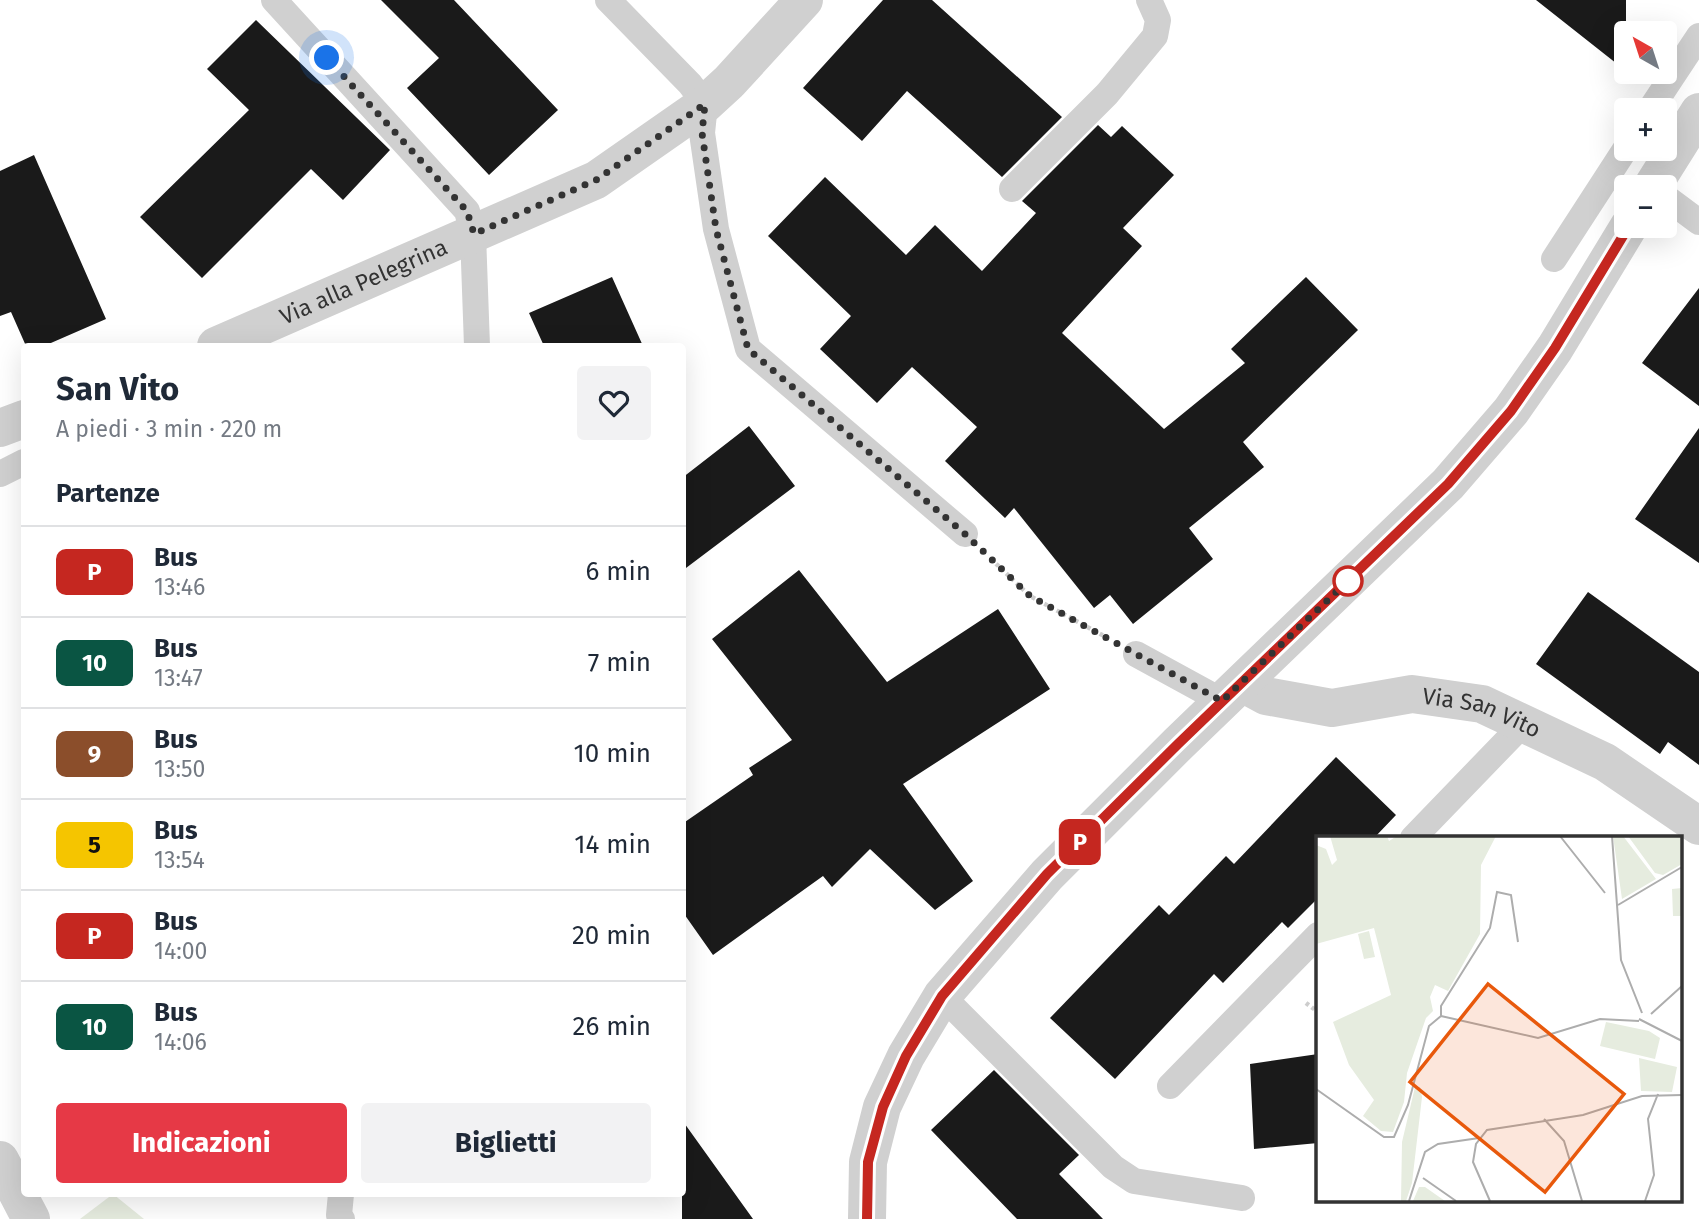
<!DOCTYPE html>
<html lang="it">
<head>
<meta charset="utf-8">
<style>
  body { margin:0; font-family:"Fira Sans",sans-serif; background:#f2f2f3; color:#1f2937; height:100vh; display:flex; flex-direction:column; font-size:26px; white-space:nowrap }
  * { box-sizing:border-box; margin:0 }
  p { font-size:23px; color:#747a83 }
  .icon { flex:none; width:38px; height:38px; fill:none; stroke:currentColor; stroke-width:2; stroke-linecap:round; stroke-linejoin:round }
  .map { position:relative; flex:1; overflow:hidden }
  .drawer { position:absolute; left:21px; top:343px; width:665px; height:854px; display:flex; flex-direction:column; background:#fff; border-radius:7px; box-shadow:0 7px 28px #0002 }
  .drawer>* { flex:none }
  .badge { padding:0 14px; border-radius:10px; font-size:24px; line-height:46px }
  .needle { width:46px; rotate:321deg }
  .tools { position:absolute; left:1614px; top:21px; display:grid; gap:14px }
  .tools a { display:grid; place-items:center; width:63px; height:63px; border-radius:7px; background:#fff; box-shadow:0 7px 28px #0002; font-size:35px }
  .you { position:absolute; width:35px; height:35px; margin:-18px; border:5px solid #fff; border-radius:50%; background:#1a73e8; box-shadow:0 0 0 10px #1a73e833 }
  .map>.badge { position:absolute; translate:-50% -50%; box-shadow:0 0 0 4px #fff }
  h2 { padding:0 35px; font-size:26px; line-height:63px }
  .round { display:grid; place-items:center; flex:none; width:74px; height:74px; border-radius:7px; background:#f2f2f3 }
  .head { display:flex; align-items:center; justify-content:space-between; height:119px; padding:0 35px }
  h1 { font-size:33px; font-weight:700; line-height:52px }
  .cta { display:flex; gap:14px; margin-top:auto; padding:14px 35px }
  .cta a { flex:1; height:80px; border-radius:7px; background:#e63946; color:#fff; font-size:28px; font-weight:700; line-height:80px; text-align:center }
  .cta a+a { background:#f2f2f3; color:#1f2937 }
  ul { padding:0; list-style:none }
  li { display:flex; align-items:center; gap:21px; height:91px; padding:0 35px; border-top:2px solid #e0e1e3 }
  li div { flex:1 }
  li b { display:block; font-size:26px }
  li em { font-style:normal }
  li .badge { min-width:77px; font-weight:700; text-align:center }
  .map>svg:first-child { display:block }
</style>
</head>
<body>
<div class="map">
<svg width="1699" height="1219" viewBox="0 0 1699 1219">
  <rect width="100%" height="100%" fill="#fff"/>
  <path fill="#e6ecdf" d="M113,1194l31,25h-64z"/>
  <path fill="#1a1a1a" d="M381,0h73l104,110 -69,65 -82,-87 32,-30z
    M883,0h49l130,117 -60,60 -95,-86 -45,50 -59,-53z
    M1536,0h90v71z
    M256,20l134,130 -47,50 -32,-31 -109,109 -62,-61 109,-107 -42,-41z
    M1098,125l13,12 11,-11 52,49 -51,53 19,18 -80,87 102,96 81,-66 -14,-14 75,-72 52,53 -115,112 21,25 -75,61 24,31 -80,65 -23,-29 -16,13 -80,-100 -9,10 -60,-57 32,-34 -65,-60 -35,36 -57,-54 31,-33 -83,-80 57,-59 81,78 29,-30 47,46 54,-58 -14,-12z
    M34,155l72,164 -62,27h-18l-15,-34 -11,4v-145z
    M612,277l31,69h-99l-15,-33z
    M1699,288v118l-57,-43z
    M749,426l46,60 -113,85v-93z
    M1699,428v135l-64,-44z
    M799,570l88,112 111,-73 52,80 -147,95 70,97 -38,29 -65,-61 -38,38 -9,-11 -110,79 -31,-44v-87l71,-49 -4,-7 43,-28 -80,-101z
    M1588,592l111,80v93l-31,-23 -8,12 -124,-90z
    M1336,757l60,58 -21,22h-57v61l-30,30 -6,-6 -59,61 -9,-9 -99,105 -65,-61 109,-113 10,10 57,-59 8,8z
    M1318,1054v89l-64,6 -4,-85z
    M994,1070l85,85 -20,19 44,45h-86l-86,-89z
    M682,1120l71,99h-71z"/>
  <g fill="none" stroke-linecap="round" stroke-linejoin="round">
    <path stroke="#cdcdcd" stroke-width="4.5" stroke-dasharray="3.5 3.5" stroke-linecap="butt" d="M991,559l39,37 74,40
      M1306,1003l12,9"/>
    <path stroke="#d0d0d0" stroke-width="26" d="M274,0l193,211 6,23 4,112
      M608,0l82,84 15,20 -3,29 14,96 32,120 217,185
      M1650,110l49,-74
      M1012,189l95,-95 48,-58 3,-16 -9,-20
      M1664,196l35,26
      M1554,259l72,-111
      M0,474l24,-12
      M1136,654l86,47
      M1413,838l111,-115
      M942,996l171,171 21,14 108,17
      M1170,1086l148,-151
      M341,1194l-2,21 3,4"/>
    <path stroke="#d0d0d0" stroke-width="38" id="s1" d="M1242,683l24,13 66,12 80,-14 70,10 123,58 94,64"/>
    <g stroke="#d0d0d0" stroke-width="38">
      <path d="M1652,187l47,-75"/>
      <path id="s2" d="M216,346l380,-166 109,-76 24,-22 75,-82"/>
      <path d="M0,428l24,-9"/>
      <path d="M0,1160l31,59"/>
      <path d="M867,1219l1,-57 14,-55 24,-51 36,-60 105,-121 131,-131 270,-260 63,-73 44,-63 74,-122"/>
    </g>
  </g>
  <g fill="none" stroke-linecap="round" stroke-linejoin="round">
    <g stroke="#fff" stroke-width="16">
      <path id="line" d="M867,1219l1,-57 15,-55 23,-51 36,-60 105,-122 131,-130 270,-260 63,-73 44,-63 74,-122"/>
    </g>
    <use href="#line" stroke="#c52720" stroke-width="10"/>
    <path stroke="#333" stroke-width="7" stroke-dasharray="0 12.6" d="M327,58l140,153 7,23 122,-54 109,-76 -3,29 14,96 32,120 217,185 65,62 192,105 132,-126 -6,6"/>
  </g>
  <circle fill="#fff" stroke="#c52720" stroke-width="3.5" cx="1348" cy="581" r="14"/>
  <g text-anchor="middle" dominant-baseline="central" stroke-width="7" stroke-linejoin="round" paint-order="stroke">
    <g font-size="23" fill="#333" stroke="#fff">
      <text stroke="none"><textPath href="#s2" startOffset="161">Via alla Pelegrina</textPath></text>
      <text stroke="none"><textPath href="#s1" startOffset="248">Via San Vito</textPath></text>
    </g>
  </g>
  <g transform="translate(1316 836)">
    <rect width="366" height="366" fill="#fff"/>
    <path d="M0,0v9l10,4 6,16 5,-5 -7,-24h57l2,5 8,-5h99l-15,29 -1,69 -32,57 -13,-6 -5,12 3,14 -7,7 -19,55 -3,29 -11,30 -12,-1 -18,-15 11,-16 -25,-35 -16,-43 58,-27 -17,-67 -58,16zM297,0h10l33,43 -34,20zM312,0h54v28l-19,11 -8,-2zM366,52v28h-9l-1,-27zM53,95l6,26 -11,2 -6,-25zM290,186l43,9 11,7 -5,21 -55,-13zM323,222l38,9 -5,25 -31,-1zM99,251h5l2,10 -10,86 -6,18h-5l1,-59zM103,351h6l20,14h-32z" fill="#e6ecdf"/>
    <path fill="none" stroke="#adadad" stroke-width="2" d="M244,0l45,57M296,0l9,124 21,53M302,69l64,-38M335,178l31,-28M125,180l97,22 62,-19 39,2M125,180v-10l49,-78 7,-36 14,3 7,47M323,183l43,22M0,253l68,48h10l14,-32 21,-79 12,-10M228,283l20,22 18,60M107,342l33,23M93,365l16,-49 13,-8 41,-6M174,365l-17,-39 3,-18 11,-14 96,-15 59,-19 40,-1M329,365l9,-26 -6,-56 10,-25"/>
    <path fill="#e8590c" fill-opacity="0.15" stroke="#e8590c" stroke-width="3.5" d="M172,148l136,110 -79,98 -135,-110z"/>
    <rect width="366" height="366" fill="none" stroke="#333" stroke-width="3.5"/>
  </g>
</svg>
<div class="tools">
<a><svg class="needle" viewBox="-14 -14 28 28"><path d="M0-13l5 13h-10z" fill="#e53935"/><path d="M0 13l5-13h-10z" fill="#747a83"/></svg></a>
<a>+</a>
<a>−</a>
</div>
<div class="you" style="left:327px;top:58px"></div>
<b class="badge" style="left:1080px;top:842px;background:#c52720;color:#fff">P</b>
<section class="drawer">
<div class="head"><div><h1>San Vito</h1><p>A piedi · 3 min · 220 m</p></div><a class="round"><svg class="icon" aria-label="heart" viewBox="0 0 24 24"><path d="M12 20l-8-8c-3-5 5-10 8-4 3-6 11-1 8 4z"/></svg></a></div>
<h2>Partenze</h2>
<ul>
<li><span class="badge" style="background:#c52720;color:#fff">P</span><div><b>Bus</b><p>13:46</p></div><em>6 min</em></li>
<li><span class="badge" style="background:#0a5543;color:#fff">10</span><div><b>Bus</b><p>13:47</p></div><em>7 min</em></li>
<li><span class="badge" style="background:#8b4e2b;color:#fff">9</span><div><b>Bus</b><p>13:50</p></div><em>10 min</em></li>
<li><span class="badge" style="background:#f5c500;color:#111">5</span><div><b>Bus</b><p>13:54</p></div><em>14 min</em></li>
<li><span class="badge" style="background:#c52720;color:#fff">P</span><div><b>Bus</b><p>14:00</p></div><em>20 min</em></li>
<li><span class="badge" style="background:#0a5543;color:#fff">10</span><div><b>Bus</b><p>14:06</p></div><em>26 min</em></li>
</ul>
<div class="cta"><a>Indicazioni</a><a>Biglietti</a></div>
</section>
</div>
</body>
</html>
